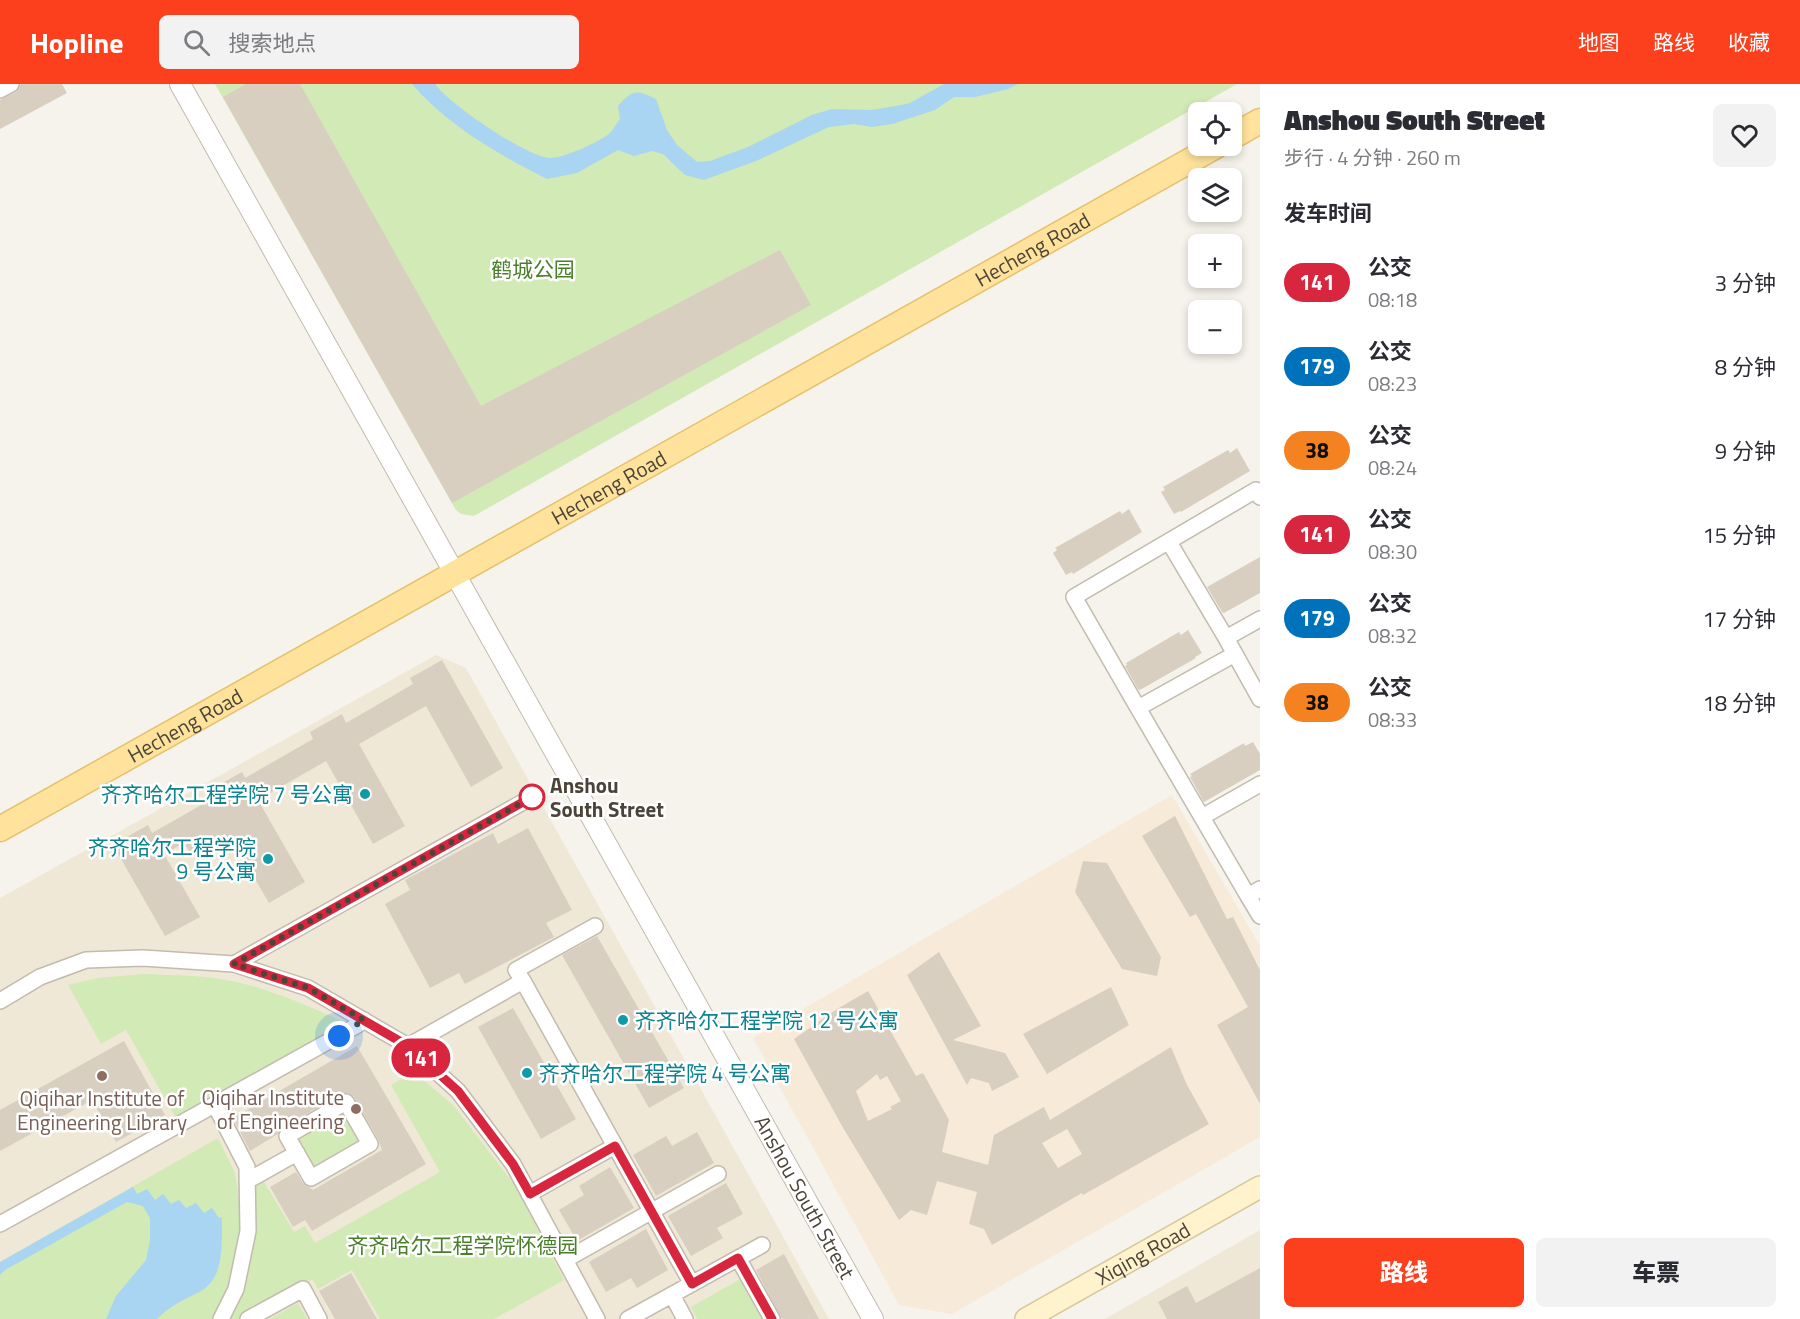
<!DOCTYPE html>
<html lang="zh">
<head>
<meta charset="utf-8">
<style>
  body { margin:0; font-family:"Titillium Web","Noto Sans SC",sans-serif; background:#f2f2f3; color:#2b2b33; height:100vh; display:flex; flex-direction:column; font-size:22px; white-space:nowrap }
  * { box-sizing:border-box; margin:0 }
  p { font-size:20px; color:#7c7c81 }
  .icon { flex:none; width:33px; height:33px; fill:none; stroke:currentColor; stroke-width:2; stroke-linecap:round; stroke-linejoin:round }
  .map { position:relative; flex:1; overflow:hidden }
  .side { display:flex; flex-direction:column; background:#fff; width:540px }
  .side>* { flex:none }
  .badge { padding:0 12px; border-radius:20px; font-size:21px; line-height:39px }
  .fabs { position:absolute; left:1188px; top:18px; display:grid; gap:12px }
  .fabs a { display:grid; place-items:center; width:54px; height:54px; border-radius:9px; background:#fff; box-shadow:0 3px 9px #0003; font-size:30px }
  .you { position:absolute; width:30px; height:30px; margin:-15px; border:4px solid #fff; border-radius:50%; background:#1a73e8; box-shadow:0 0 0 9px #1a73e833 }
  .map>.badge { position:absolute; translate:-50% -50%; box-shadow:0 0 0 3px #fff }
  h2 { padding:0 24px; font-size:22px; line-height:54px }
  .round { display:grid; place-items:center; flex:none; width:63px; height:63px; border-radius:9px; background:#f2f2f3 }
  .overview { display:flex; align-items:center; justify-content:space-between; height:102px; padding:0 24px }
  h1 { font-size:28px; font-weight:800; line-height:45px }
  .action { display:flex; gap:12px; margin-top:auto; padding:12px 24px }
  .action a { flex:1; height:69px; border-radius:9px; background:#fc3f1d; color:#fff; font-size:24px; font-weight:800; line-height:69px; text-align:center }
  .action a+a { background:#f2f2f3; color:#2b2b33 }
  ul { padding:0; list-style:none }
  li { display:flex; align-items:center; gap:18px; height:84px; padding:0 24px }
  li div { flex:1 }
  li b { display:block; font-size:22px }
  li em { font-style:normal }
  li .badge { min-width:66px; font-weight:700; text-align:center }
  header { display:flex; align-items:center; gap:36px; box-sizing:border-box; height:84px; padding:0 30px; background:#fc3f1d; color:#fff }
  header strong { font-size:28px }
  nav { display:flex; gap:33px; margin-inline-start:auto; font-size:21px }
  .search { width:420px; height:54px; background:#f2f2f3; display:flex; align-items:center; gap:15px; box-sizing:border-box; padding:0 21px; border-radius:9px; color:#7c7c81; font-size:22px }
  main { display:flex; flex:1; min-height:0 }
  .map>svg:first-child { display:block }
</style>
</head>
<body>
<header>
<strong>Hopline</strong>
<div class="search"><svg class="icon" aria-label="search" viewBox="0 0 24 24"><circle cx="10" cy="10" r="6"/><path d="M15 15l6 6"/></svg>搜索地点</div>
<nav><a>地图</a><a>路线</a><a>收藏</a></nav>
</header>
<main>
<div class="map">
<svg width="1260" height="1235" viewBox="0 0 1260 1235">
  <rect width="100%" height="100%" fill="#f6f3ec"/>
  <path fill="#f7ead8" d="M1172,711l88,151v191l-308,177 -53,-9 -146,-267z"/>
  <path fill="#efe8d6" d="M436,571l30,13 363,651h-829v-421z
    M1260,1146v89h-155z"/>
  <path fill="#d2eab5" d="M215,0h1022l-763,432 -13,-2 -5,-4z
    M144,890c23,1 47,1 70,4 46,6 90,26 132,45l-170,95 -50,-88 -25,14 -33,-59 30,-7z
    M414,988l40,34 62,81 48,93 -70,39h-114l-28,-49 -34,19 -6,-10 -71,40h-11l15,-35 9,-50 -1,-46 11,-6 30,50 11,-6 10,17 125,-71 -49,-87z
    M344,1028l18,31 -47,28 -18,-31z
    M218,1054l17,35 9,59 -13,58 -18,29h-213v-57z
    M742,1194l23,41h-68l-6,-12z
    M298,1219l9,16h-37z"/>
  <path fill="#a9d4f2" d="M412,0h23c14,20 90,72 114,74 13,1 50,-16 60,-24 4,-4 7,-10 11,-15l-2,-13c15,-17 19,-16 38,-7l11,31 10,15 20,17 13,-1 38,-14 64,-32 20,-6 39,1 25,-4 14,-3 34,-19h74l-10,5 -33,8h-21l-19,13 -43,14 -20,3 -18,-3 -25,3 -73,34 -52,19 -19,-5 -22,-21 -11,-3 -18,5 -16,-6 -41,23 -30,6c-48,-24 -100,-54 -135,-95z
    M133,1103l4,7 10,-5 8,11 8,-6 8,10 8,-4 7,8 10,-5 8,10 8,-5 7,10 3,-1c-1,25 4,59 -21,74 -19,10 -27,12 -44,28h-51l10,-23 30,-36 4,-19v-23l-7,-12 -16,-4 -122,68 -5,5v-13z"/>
  <path fill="#d8cfc1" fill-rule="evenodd" d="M21,0h41l5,9 -67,36v-29l16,-8z
    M246,0h54l181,322 299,-156 31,55 -359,198 -229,-406z
    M1237,364l13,23 -69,41 -1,-1 -6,3 -13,-22 4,-2 -2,-3 65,-37 2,3z
    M1129,425l13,23 -69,42 -1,-2 -6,3 -13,-22 4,-3 -2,-2 65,-37 2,3z
    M1260,473v36l-36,20 -2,-1 -15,-25z
    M1188,546l14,23 -7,4 1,1 -56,32 -2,-1 -13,-23 2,-1 -1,-2 53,-31 2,3z
    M442,576l61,108 -32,19 -45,-81 -67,38 46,82 -32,18 -47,-83 -68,39 47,82 -36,21 -39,-67 -37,21 -9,-14 -20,11 36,63 -35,19 -52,-91 35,-20 4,8 58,-33 -4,-8 36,-20 3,6 68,-39 -3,-7 32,-18 4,9 67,-39 -3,-6z
    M1253,658l7,12v16l-56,32 -14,-25 2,-1 -2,-2 54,-31 1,3z
    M1175,732l52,103 6,-2 27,53v134l-43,-79 31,-18 -52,-93 -6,3 -48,-81z
    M528,744l44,82 -26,13 8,14 -89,47 -6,-11 -29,15 -45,-84 25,-14 -5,-10 88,-47 5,11z
    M1083,777l24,2 54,94 -4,19 -35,-7 -47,-77z
    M597,852l87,152 -35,20 -87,-153z
    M939,868l42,74 -28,14 52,13 14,24 -27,14 -3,-8 -18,-5 -4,7 -60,-110z
    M1111,903l18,38 -82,49 -24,-40z
    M868,907l48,85 7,-3 26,47 -7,32 46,13 6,-30 50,-28 6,13 121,-73 16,38 22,39 -126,71 -1,-2 -90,52 -8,-16 -15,-5 8,-32 -40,-11 -10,34 -16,-5 -12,10 -57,-94 -48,-87 43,-30zM877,990l3,6 7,-4 14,25 -11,6 2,2 -24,12 -12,-30zM1067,1045l15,25 -24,14 -16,-25z
    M513,924l63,111 -35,20 -63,-112z
    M124,957l41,74 -49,27 -24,-42 -92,51v-41z
    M357,962l69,118 -114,67 -7,-11 -12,7 -23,-40 26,-15 7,11 10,7 69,-40 -4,-11 -24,-42 -5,-4 -8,1 -59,34 -4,6 -28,17 -17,-33z
    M697,1048l17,31 -58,33 -23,-41 33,-19 6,10z
    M610,1083l24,41 -57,33 -18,-31 25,-15 -5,-9z
    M726,1099l17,31 -26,14 6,10 -32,18 -23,-40z
    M646,1145l22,41 -31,18 -6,-10 -25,14 -17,-30z
    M784,1170l35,65h-37l-26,-49z
    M1260,1184v51h-93l-9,-17 29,-16 9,17z
    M351,1189l26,46h-42l-16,-28z"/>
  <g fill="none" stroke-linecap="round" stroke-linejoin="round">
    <g stroke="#c2bbae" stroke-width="18">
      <path id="minor" d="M0,6l11,-6
        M1169,458l57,96
        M1260,535l-34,19 34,61
        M1235,570l-97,54 -64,-111 182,-107 4,7
        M1138,624l110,188 12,-7
        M1202,733l58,-33
        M1248,812l12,20
        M234,880l298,-167
        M523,897l-7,-11 79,-44
        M0,917l40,-24 46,-17 57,-2 91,6 74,24 100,58 50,45 55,73 84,155
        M408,962l115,-65 92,165
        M346,1018l24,42 -59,34 -24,-42z
        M215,1021l32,62 1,64 -12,58 -15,30
        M247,1097l50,-28
        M529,1110l86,-48 77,138
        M0,1140l356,-198 8,-6
        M738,1174l34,61
        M565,1176l153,-86
        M672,1211l13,24
        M248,1235l55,-30 16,30
        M628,1235l134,-74"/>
    </g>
    <g stroke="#c2bbae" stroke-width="22">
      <path id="tertiary" d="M180,0l693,1235"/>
    </g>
    <g stroke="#d6c79b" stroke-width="24">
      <g id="secondary">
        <path id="s1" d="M1026,1235l234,-132"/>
      </g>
    </g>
    <g stroke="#e6c16a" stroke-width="27">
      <g id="primary">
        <path d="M1232,53l28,-16"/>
        <path id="s2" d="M0,745l1216,-683"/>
      </g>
    </g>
    <use href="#minor" stroke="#fff" stroke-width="15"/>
    <use href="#tertiary" stroke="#fff" stroke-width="20"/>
    <use href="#secondary" stroke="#fff3cd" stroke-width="21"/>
    <use href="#primary" stroke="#ffe39c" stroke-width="24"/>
  </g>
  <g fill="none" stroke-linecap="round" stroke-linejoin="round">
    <g stroke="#fff" stroke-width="14">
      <path id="line" d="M532,713l-298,167 74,24 100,58 50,45 55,73 17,30 85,-48 77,138 46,-26 34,61"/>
    </g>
    <use href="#line" stroke="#d7263d" stroke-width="9"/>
    <path stroke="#4b4439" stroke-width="6" stroke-dasharray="0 10.8" d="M339,952l25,-16 -56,-32 -74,-24 298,-167"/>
  </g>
  <g fill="#0f9aa8" stroke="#fff" stroke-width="2">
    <circle cx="365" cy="710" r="6"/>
    <circle cx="268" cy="775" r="6"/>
    <circle cx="623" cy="936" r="6"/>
    <circle cx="527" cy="989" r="6"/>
  </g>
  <circle fill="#fff" stroke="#d7263d" stroke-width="3" cx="532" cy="713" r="12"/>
  <g fill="#8d6e63" stroke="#fff" stroke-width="2">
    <circle cx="102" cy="992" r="6"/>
    <circle cx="356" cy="1025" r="6"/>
  </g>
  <g text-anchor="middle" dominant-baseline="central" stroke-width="5" stroke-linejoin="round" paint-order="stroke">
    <g font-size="21" fill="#4b4439" stroke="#fff">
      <text stroke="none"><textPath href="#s2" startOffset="1184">Hecheng Road</textPath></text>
      <text stroke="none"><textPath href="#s2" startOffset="698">Hecheng Road</textPath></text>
      <text stroke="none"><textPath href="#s2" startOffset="212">Hecheng Road</textPath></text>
      <text transform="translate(805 1113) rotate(61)">Anshou South Street</text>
      <text stroke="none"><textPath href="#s1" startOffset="134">Xiqing Road</textPath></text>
    </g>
    <g font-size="21" fill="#4a7f2a" stroke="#fff">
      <text x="533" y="185">鹤城公园</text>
      <text x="463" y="1161">齐齐哈尔工程学院怀德园</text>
    </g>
    <g font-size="21" font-weight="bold" fill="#4b4439" stroke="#fff" text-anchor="start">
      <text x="550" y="701">Anshou<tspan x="550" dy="24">South Street</tspan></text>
    </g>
    <g font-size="21" fill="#0d838f" stroke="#fff" text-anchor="end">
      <text x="353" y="710">齐齐哈尔工程学院 7 号公寓</text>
      <text x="256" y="763">齐齐哈尔工程学院<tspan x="256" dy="24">9 号公寓</tspan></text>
      <text x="635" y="936" text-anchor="start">齐齐哈尔工程学院 12 号公寓</text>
      <text x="539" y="989" text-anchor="start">齐齐哈尔工程学院 4 号公寓</text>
    </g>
    <g font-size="21" fill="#785e54" stroke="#fff" text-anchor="end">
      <text x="344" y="1013">Qiqihar Institute<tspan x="344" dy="24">of Engineering</tspan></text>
      <text x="102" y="1014" text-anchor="middle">Qiqihar Institute of<tspan x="102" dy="24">Engineering Library</tspan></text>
    </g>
  </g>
</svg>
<div class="fabs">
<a><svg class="icon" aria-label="locate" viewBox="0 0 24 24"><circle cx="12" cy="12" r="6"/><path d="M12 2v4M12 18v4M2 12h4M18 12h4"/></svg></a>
<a><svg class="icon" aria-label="layers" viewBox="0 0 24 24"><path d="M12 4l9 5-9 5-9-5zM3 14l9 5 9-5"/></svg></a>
<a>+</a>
<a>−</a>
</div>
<div class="you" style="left:339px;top:952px"></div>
<b class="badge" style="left:421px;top:974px;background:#d7263d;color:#fff">141</b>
</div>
<section class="side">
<div class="overview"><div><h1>Anshou South Street</h1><p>步行 · 4 分钟 · 260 m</p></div><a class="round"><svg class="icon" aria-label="heart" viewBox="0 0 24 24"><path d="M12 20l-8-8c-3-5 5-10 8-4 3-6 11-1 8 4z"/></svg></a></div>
<h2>发车时间</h2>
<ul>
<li><span class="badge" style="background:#d7263d;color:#fff">141</span><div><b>公交</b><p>08:18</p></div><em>3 分钟</em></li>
<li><span class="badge" style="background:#0072bc;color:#fff">179</span><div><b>公交</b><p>08:23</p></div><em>8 分钟</em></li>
<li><span class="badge" style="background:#f58220;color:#111">38</span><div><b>公交</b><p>08:24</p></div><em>9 分钟</em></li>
<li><span class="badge" style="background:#d7263d;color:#fff">141</span><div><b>公交</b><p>08:30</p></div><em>15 分钟</em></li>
<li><span class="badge" style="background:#0072bc;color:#fff">179</span><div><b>公交</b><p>08:32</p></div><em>17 分钟</em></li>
<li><span class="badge" style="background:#f58220;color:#111">38</span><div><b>公交</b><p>08:33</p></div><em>18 分钟</em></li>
</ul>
<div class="action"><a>路线</a><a>车票</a></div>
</section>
</main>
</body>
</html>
